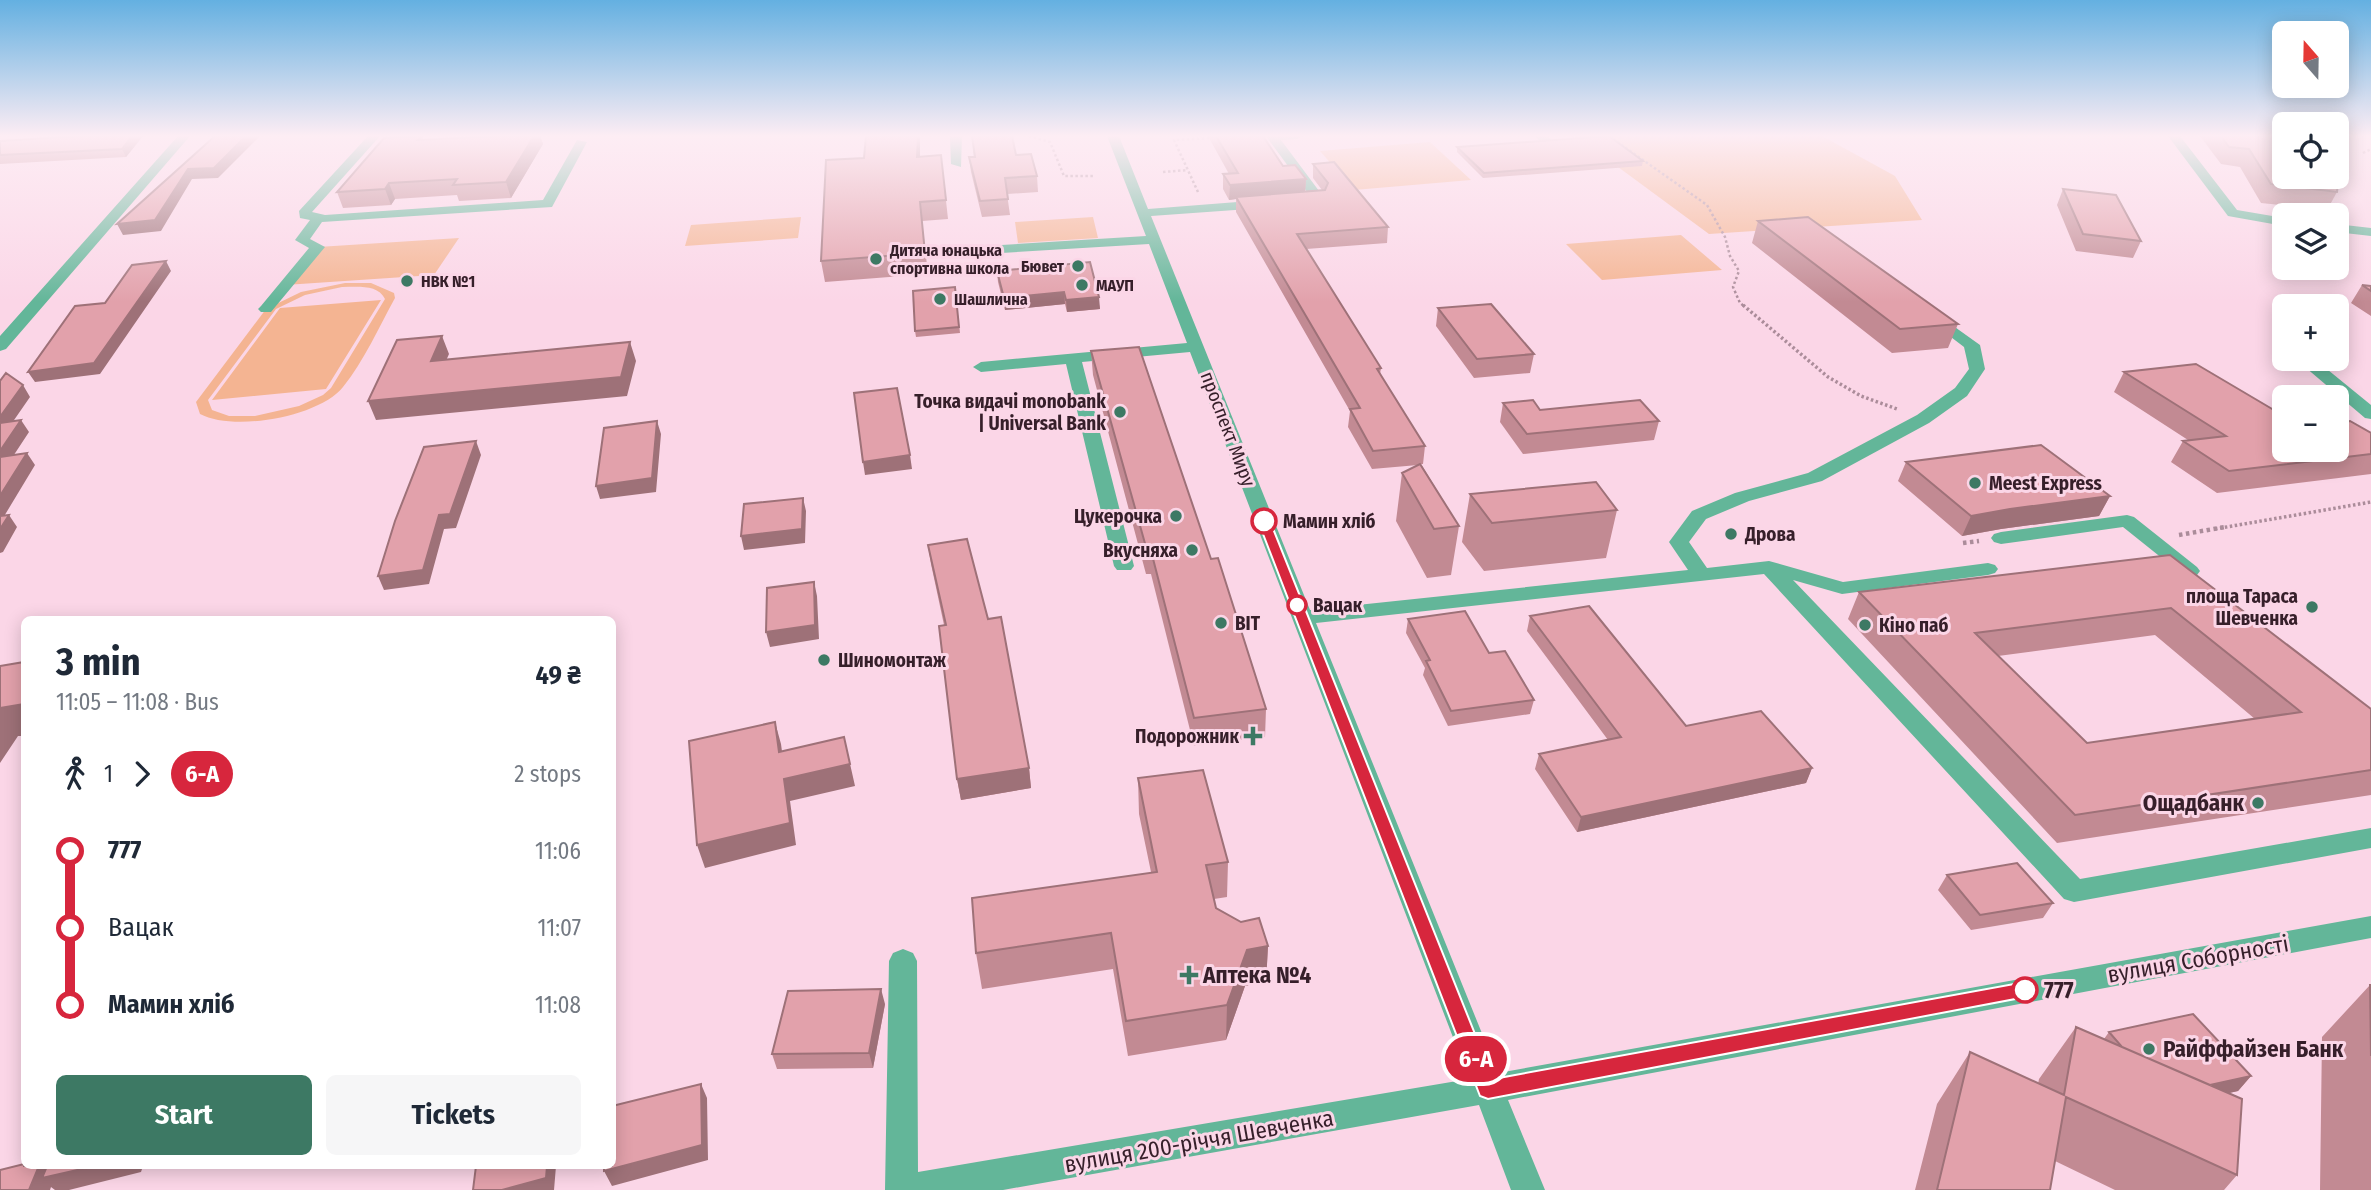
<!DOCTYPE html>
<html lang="en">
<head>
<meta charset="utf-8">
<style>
  body { margin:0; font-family:"Fira Sans Condensed",sans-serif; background:#f6f6f7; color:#1f2937; height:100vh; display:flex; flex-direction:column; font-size:26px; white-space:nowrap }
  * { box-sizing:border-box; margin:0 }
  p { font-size:23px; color:#747a83 }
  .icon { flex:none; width:38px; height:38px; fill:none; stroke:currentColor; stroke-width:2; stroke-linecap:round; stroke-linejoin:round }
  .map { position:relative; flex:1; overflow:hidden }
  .drawer { position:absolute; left:21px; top:616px; width:595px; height:553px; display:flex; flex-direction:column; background:#fff; border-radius:10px; box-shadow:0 4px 18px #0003 }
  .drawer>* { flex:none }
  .badge { padding:0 14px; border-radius:23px; font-size:24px; line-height:46px }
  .needle { width:46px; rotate:340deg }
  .controls { position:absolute; left:2272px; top:21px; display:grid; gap:14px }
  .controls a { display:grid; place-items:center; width:77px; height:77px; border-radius:10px; background:#fff; box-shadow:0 4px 18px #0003; font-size:35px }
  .map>.badge { position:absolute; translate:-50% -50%; box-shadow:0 0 0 4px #fff }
  .legs { display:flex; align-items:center; gap:10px; height:77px; padding:0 35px; font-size:23px }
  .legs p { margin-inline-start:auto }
  .head { display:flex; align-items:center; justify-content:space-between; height:119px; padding:0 35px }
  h1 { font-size:38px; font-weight:700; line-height:52px }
  .cta { display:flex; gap:14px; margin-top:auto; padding:14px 35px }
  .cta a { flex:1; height:80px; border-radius:10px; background:#3d7964; color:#fff; font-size:28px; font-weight:700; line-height:80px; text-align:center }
  .cta a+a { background:#f6f6f7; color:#1f2937 }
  ul { padding:0 35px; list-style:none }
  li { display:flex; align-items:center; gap:24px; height:77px; font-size:26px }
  li i { display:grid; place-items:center; width:10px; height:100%; margin:0 9px; background:currentColor }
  li i::after { content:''; width:18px; height:18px; margin:-9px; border:5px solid; border-radius:50%; background:#fff }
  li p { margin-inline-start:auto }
  li:first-child i { background:linear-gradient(#0000 50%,currentColor 0) }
  li:last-child i { background:linear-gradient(currentColor 50%,#0000 0) }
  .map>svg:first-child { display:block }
</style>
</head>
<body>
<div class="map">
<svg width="2371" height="1190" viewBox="0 0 2371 1190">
  <rect width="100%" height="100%" fill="#fbd6e7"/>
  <path fill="#f4b492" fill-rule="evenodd" d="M1576,136h246l73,40 27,44 -213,14z
    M1430,142l41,38 -117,10 -34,-39z
    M801,217l-3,21 -113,8 6,-21z
    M1093,217l5,21 -80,5 -3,-21z
    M1681,235l41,35 -120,10 -36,-36z
    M459,238l-25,37 -149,10 33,-38z
    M345,283h26l23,10 1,5c-16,29 -31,63 -52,89 -24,30 -109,45 -143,27l-4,-12 70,-93 35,-17zM342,287c15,0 36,-3 43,12l-54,89 -8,7 -24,11 -44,10h-26l-17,-6 -4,-10 68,-91 29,-14z
    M381,300l-55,89 -114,11 68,-92z"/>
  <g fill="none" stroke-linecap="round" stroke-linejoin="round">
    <path stroke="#ab8c9a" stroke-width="2.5" stroke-dasharray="2.5 2.5" stroke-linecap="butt" d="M1029,136l21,6 14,34h30
      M1609,136l98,69 18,32 5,19 9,15 -6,16 7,16 5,4
      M2363,153l8,-4
      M1163,172l25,-2
      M1198,192l-24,-52 40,-2"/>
    <path stroke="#ab8c9a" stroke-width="3.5" stroke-dasharray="2.5 2.5" stroke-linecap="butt" d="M1743,305l85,72 33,19 36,13
      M2215,529l156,-27"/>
    <path stroke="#ab8c9a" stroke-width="4.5" stroke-dasharray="3.5 3.5" stroke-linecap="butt" d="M2179,535l46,-8
      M1963,543l16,-2"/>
    <path fill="#63b699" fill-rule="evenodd" d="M178,136h12l-184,213 -6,2v-15z
      M368,136h12l-68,76 13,3 218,-15 34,-60 10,2 -35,65 -230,15 -12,17 15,8 -54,65h-10l-3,-3 3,-3 48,-58 -14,-8 15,-20 -10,-2 -1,-7z
      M950,136h12l-1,31 -10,-3z
      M1107,136h12l29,73 115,-9 7,4 -7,4 -112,8 159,394 378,-40 -19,-28 23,-31 43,-18 73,-20 109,-58 38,-27 14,-19 -5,-22 -38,-29 -3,-3 8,-5 49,35 5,24 -18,27 -38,27 -107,58 -73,20 -43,18 -17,23 18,26 62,-7 74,21 145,-19 7,2 3,4 -3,4 -7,2 -146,19 -49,-14 287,299 291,-51v20l-297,54 -10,-3 -300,-325 -448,49 182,450 873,-157v22l-863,162 37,90h-34l-32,-85 -476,85h-118l4,-229 4,-8 10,-4 10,4 4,8 1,211 551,-93 -279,-727 -108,10 52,204 -3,4h-14l-3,-4 -48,-202 -85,8 -8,-5 8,-5 206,-19 -38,-99 -214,13 -7,-4 7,-4 211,-13z
      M1266,136h37l-6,3 -16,1 44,59 -1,3 -27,2v-6l13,-2z
      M1534,136h13l6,5 -10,2z
      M2168,136h12l57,74 47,8v8l-56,-10z
      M2336,224l35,4v8l-35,-4z
      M2311,359l6,2 54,44v14l-6,-1 -60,-51 -2,-3 2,-3z
      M2127,515l7,2 63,50 3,4 -3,4h-14l-60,-48 -122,17 -7,-2 -3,-4 3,-4 7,-2z"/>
  </g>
  <path fill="#c28a93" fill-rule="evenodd" d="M143,136l-17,21 -126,7v-23z
    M422,136l1,4 78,-4h39l3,8 -32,54 -52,3 -2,-6 -62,4 -4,6 -48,3 -6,-16z
    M866,136h54v21l21,-2 7,64 -26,2 6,53 -103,8 -4,-21 43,-103z
    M972,136l44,19 21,21 1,16 -31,2 3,21 -28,2 -11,-45 -2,-15h5z
    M1208,136h55l20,30 23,13 -1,12 17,-1 -9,-12v-14l75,63 -1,16 -81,6 75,119 -1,6 45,72 -2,18h-2l38,62 -8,49 -24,3 -31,-57 6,-48 16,-8 -46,4 -24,-42 2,-16 -114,-199v-13l-7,1 -6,-11v-15h6z
    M2200,136h84l53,56 -10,18 -66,-7 -21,-36 -19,-3z
    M1457,147l186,14 -1,5 -159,12 -26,-26z
    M2063,189l78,52 -8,17 -57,-7 -19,-46z
    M1758,221l200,103 -10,24 -56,5 -140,-110z
    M1090,262l10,47 -33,3 -2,-8 -60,6 -7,-28 -1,-11z
    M2362,285l9,1v30l-20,-13z
    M955,287l5,46 -44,4 -1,-6z
    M1438,308l96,46 -4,19 -56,5 -38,-52z
    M1091,351l120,208 55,150 -1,28 -71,9 -43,-172h-5l-53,-199z
    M2124,372l160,78 87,-17v41l-154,19 -46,-31 12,-21 5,-1 -74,-48z
    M1503,403l37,7 119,11 -5,19 -131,14 -23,-32z
    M1906,462l204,34 -11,20 -98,13 -39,7 -64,-55z
    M1470,494l147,16 -11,48 -122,13 -22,-29z
    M928,545l101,223 2,20 -70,12 -4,-21 -13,-154 -13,-61z
    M2170,555l201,154v86l-314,48 -209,-224 11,-27zM2155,635l100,84 -168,24 -89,-87z
    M1530,616l156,110 126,42 -6,15 -229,49 -42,-63 4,-15 69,-14 -81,-109z
    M1408,619l81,34 45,47 -4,14 -82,12 -25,-51 2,-7 -19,-35z
    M1138,778l90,84 -1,35 -13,2 2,9 52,38 -2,36 -21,4 -19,54 -98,16 -15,-87 -131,20 -6,-36 175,-81 -12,-58z
    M1947,875l106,28 -10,15 -72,12 -33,-40z
    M2370,985h1v205h-51l2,-153z
    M885,1004l-12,64 -96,1 -5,-15z
    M2076,1027l28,12 5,-7 142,44 -13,15 -10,2 9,82 -13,15h-109l-60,-29 -5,29h-135l22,-86 33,-52 68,32 1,-5z"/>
  <path fill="#9e7178" d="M132,136h11l-17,21 -4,-8z
    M246,136h14l-42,42 -26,1 -31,52 -38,4 -6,-11 71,-55z
    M534,136h6l3,8 -32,54 -5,-16z
    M918,136h2v39l-3,-18z
    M1306,179l-1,15 -69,3v2l-7,1 1,-15z
    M389,183l6,16 -4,6 -6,-16z
    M166,261l5,10 -71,103 -65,8 -7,-10z
    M1064,292l1,12 -60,6 -1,-12z
    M1099,297l1,12 -33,3 -1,-12z
    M442,336l7,18 -11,25 -7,-18z
    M630,342l6,19 -9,35 -251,24 -8,-19z
    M23,385l7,12 -27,39 -3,-5v-14z
    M21,420l8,12 -25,38 -4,-6v-13z
    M657,421l4,13 -5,58 -56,7 -4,-13z
    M476,441l5,14 -25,73 -12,1 -15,55 -45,6 -6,-14 61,-61z
    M27,453l8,12 -35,58v-27z
    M910,455l2,14 -47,6 -2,-13z
    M2110,496l-11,20 -98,13 -39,7 9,-20 39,-7z
    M803,498l3,13 -1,32 -61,7 -3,-14z
    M9,515l8,12 -14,25 -3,1v-24z
    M814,582l3,14 2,43 -49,8 -4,-15z
    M24,704v32h-6l-18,27v-55z
    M775,722l6,22 4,30 -6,-22z
    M844,737l11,49 -65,15 6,44 -91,23 -8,-23 87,-66z
    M1029,768l2,20 -70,12 -4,-21z
    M1812,768l-6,15 -229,49 4,-15z
    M1268,946l-2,36 -21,4 -19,54 1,-35 20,-55z
    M881,989l4,15 -12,64 -4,-15z
    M2251,1076l-13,15 -85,20 12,-15z
    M701,1084l6,14 1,62 -96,26 -8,-15z
    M39,1166h7l10,9 39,-9h48l-2,6 -72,18h-14l-4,-3 -1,3h-21z
    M547,1166h9l-2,24h-52z"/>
  <path fill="#e2a1ab" stroke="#9e7178" stroke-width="2" fill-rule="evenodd" d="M79,136h53l-10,13 -122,6v-14z
    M215,136h31l-32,32 -26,1 -33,51 -38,4z
    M422,136l-4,4 83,-4h33l-28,46 -53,3 4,-6 -68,4 -4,6 -48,3 47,-54z
    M866,136h52l-1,21 24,-2 5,45 -26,2 5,51 -104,8 5,-101 38,-2z
    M972,136h40l4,19 15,-1 6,22 -32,2 3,21 -28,2 -11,-44h6z
    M1216,136h47l20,30 12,-1 11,14 -76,6 -7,-11 15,-1z
    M1609,136l34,25 -159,12 -27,-26z
    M2221,136h63v41h52v-41l7,1 -6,55 -66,-8 -22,-35 -20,-2z
    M1334,162l54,65 -91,7 84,134 -4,1 48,77 -52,5 -23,-42 10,-1 -124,-211 89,-7 3,-7 -15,-19z
    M2063,189l53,6 25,46 -58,-7z
    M1808,217l150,107 -58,5 -142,-108z
    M166,261l-72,102 -66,9 47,-66 30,-3 27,-38z
    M1090,262l9,35 -33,3 -2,-8 -60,6 -7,-27z
    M2362,285l9,1v5z
    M955,287l4,40 -44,4 -2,-40z
    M1491,304l43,50 -57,5 -39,-51z
    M442,336l-11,25 199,-19 -9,35 -253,24 29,-61z
    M1139,347l72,212 7,-1 48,151 -72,9 -44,-171h-4l-55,-196z
    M2196,364l88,52v34h52v-27l14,-2 21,12v21l-142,17 -46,-30 43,-5 -102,-64z
    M6,373l17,12 -23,32v-36z
    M897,388l13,67 -47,7 -9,-69z
    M1533,400l7,10 100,-10 19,21 -132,13 -24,-31z
    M21,420l-21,31v-28z
    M657,421l-5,57 -56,8 8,-58z
    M476,441l-26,73 -11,1 -16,55 -45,6 17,-55 29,-74z
    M2041,445l69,51 -100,13 -39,7 -65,-54z
    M27,453l-27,43v-39z
    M1420,464l39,62 -25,3 -32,-56z
    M1596,482l21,28 -125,13 -22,-29z
    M803,498l-1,31 -61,7 3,-32z
    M9,515l-9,14v-13z
    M967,539l21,80 13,-2 28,151 -72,11 -18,-153 7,-1 -18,-80z
    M2170,555l201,154v61l-296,45 -216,-223zM2171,608l130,104 -214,31 -112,-110z
    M814,582l1,43 -49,7 1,-44z
    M1589,606l97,120 75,-15 51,57 -231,49 -42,-63 82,-17 -91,-121z
    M1465,611l24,42 16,-2 29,49 -83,11 -25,-50 4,-1 -22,-41z
    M24,662v42l-24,4v-42z
    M775,722l4,30 65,-15 6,27 -66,15 6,44 -93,22 -8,-104z
    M1203,770l25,92 -22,3 10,43 25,14 18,-4 9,28 -21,4 -20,55 -101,16 -15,-88 -135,20 -4,-55 185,-26 -19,-94z
    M2017,863l36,40 -73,12 -33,-40z
    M2370,985h1v71z
    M881,989l-12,64 -97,1 16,-63z
    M2193,1014l58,62 -41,9 -88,-38 -13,-15z
    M2076,1027l166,72 -5,76 -171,-78 -16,93h-113l33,-138 94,43z
    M701,1084l1,61 -98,26v-5h8v-60z
    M24,1164v2h15l-10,24h-29v-20z
    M47,1166h48l-53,12z
    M476,1166h71l-1,12 -44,12h-29z"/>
  <linearGradient id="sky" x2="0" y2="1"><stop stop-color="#64b0e1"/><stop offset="0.45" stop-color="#fdedf4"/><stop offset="1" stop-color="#fdedf4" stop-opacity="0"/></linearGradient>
  <rect width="2371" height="302" fill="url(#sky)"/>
  <path fill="#d7263d" stroke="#fff" stroke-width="2" d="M1264,517l6,4 223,558 532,-97 6,3 3,5 -3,6 -543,103 -8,-3 -222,-575z"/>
  <g fill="#3d7964" stroke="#fbd6e7" stroke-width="2.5">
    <circle cx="876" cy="259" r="7"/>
    <circle cx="1078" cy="266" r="7"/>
    <circle cx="407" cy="281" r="7"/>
    <circle cx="1082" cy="285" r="7"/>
    <circle cx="940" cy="299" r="7"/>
    <circle cx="1120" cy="412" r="7"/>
    <circle cx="1975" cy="483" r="7"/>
    <circle cx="1176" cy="516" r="7"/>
    <circle cx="1731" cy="534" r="7"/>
    <circle cx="1192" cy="550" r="7"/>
    <circle cx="2312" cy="607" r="7"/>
    <circle cx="1221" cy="623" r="7"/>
    <circle cx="1865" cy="625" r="7"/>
    <circle cx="824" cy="660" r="7"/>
    <path d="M1249.5 725.5h7v7h7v7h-7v7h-7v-7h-7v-7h7z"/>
    <circle cx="2258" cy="803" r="7"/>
    <path d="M1185.5 964.5h7v7h7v7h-7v7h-7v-7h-7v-7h7z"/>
    <circle cx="2149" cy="1049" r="7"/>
  </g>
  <g fill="#fff" stroke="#d7263d" stroke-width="3.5">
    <circle cx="1264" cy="521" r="12"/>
    <circle cx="1297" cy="605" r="9"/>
    <circle cx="2025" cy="990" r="12"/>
  </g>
  <g text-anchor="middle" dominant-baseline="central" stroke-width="6" stroke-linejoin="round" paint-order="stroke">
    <g font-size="16" font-weight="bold" fill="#361f2a" stroke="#fbd6e7" text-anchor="start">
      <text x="890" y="250">Дитяча юнацька<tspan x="890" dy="18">спортивна школа</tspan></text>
      <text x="1064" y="266" text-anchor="end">Бювет</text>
      <text x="421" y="281">НВК №1</text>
      <text x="1096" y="285">МАУП</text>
      <text x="954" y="299">Шашлична</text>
    </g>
    <g font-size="19" font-weight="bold" fill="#361f2a" stroke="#fbd6e7" text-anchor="end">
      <text x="1106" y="401">Точка видачі monobank<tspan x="1106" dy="22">| Universal Bank</tspan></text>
      <text x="1989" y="483" text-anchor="start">Meest Express</text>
      <text x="1162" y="516">Цукерочка</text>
      <text x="1745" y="534" text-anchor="start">Дрова</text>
      <text x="1178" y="550">Вкусняха</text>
      <text x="2298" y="596">площа Тараса<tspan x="2298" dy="22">Шевченка</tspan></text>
      <text x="1235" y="623" text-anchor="start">ВІТ</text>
      <text x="1879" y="625" text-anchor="start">Кіно паб</text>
      <text x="838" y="660" text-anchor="start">Шиномонтаж</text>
      <text x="1239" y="736">Подорожник</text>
    </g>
    <g font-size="19" fill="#361f2a" stroke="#fbd6e7">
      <text transform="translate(1228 429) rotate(69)">проспект Миру</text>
    </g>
    <g font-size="19" font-weight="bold" fill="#361f2a" stroke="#fbd6e7" text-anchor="start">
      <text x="1283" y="521">Мамин хліб</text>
      <text x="1313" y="605">Вацак</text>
    </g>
    <g font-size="23" font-weight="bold" fill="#361f2a" stroke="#fbd6e7" text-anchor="start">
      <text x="2244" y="803" text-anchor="end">Ощадбанк</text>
      <text x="1203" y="975">Аптека №4</text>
      <text x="2163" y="1049">Райффайзен Банк</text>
    </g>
    <g font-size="23" fill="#361f2a" stroke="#fbd6e7">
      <text transform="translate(2198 959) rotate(-10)">вулиця Соборності</text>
      <text transform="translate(1199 1141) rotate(-10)">вулиця 200-річчя Шевченка</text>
    </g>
    <g font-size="23" font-weight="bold" fill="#361f2a" stroke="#fbd6e7" text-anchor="start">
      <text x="2044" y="990">777</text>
    </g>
  </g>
</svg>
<div class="controls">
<a><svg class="needle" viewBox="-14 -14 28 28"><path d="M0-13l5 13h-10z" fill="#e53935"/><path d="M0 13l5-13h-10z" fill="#747a83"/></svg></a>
<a><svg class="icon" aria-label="locate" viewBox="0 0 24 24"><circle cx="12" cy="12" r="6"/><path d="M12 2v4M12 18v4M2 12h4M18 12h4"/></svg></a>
<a><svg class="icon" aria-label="layers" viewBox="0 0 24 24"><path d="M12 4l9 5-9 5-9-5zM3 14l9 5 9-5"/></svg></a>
<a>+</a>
<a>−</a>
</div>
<b class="badge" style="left:1476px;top:1059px;background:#d7263d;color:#fff">6-А</b>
<section class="drawer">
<div class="head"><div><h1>3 min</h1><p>11:05 – 11:08 · Bus</p></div><b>49 ₴</b></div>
<div class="legs"><svg class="icon" aria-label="walk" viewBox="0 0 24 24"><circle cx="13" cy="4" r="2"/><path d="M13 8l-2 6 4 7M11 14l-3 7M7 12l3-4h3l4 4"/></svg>1<svg class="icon" aria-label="forward" viewBox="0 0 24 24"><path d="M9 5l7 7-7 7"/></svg><b class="badge" style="background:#d7263d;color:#fff">6-А</b><p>2 stops</p></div>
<ul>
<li><i style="color:#d7263d"></i><b>777</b><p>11:06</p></li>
<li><i style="color:#d7263d"></i><span>Вацак</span><p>11:07</p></li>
<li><i style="color:#d7263d"></i><b>Мамин хліб</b><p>11:08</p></li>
</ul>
<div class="cta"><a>Start</a><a>Tickets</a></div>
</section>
</div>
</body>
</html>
